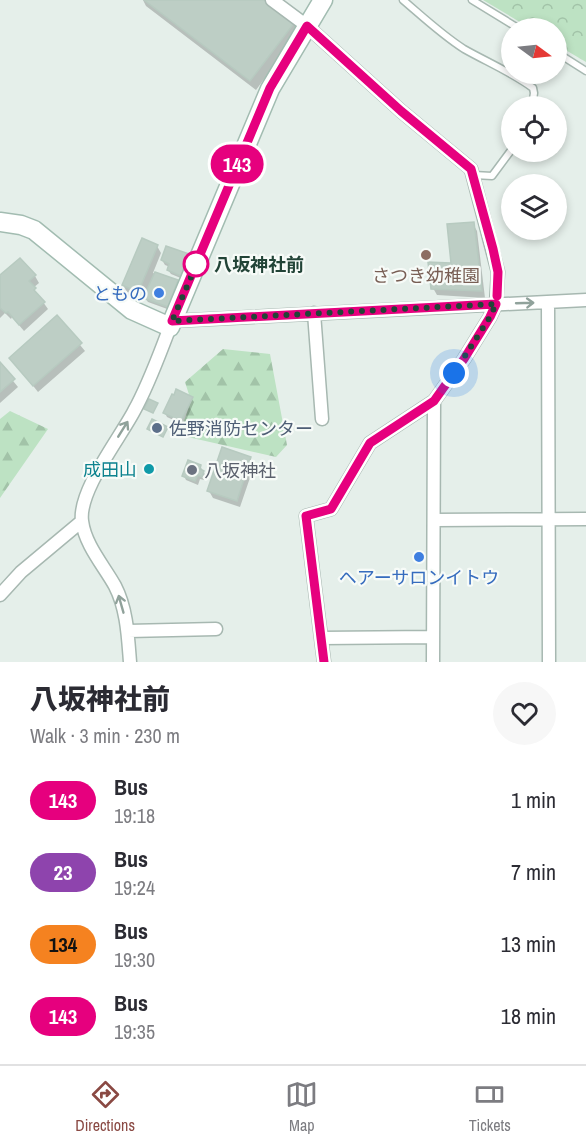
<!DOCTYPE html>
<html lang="en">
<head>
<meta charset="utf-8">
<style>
  body { margin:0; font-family:"Archivo Narrow","Noto Sans JP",sans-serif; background:#f7f7f7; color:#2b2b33; height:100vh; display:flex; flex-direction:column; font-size:22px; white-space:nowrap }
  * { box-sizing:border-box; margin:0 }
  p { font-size:20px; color:#7c7c81 }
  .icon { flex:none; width:33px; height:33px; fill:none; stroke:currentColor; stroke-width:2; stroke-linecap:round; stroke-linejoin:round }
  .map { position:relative; height:662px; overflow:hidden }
  .details { display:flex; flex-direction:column; background:#fff; flex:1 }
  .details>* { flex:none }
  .badge { padding:0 12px; border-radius:20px; font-size:21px; line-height:39px }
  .needle { width:39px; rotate:105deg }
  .controls { position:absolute; left:501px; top:18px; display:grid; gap:12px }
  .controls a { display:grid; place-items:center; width:66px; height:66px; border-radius:50%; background:#fff; box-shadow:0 3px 9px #0003; font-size:30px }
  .you { position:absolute; width:30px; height:30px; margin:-15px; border:4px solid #fff; border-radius:50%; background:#1a73e8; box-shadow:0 0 0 9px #1a73e833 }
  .map>.badge { position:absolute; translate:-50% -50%; box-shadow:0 0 0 3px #fff }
  .round { display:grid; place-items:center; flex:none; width:63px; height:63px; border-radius:32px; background:#f7f7f7 }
  .summary { display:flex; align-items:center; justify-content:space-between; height:102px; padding:0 30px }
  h1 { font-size:28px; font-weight:800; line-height:45px }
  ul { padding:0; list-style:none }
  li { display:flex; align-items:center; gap:18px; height:72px; padding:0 30px }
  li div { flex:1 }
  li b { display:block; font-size:22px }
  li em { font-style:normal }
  li .badge { min-width:66px; font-weight:700; text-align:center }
  .menu { display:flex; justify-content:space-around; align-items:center; height:84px; border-top:2px solid #e1e1e2; background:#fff; font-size:16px; color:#7c7c81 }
  .menu a { display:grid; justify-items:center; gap:3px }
  .menu .active { color:#8a4943 }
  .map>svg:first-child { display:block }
</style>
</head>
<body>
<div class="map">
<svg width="586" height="662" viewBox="0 0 586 662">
  <defs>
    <pattern id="forest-firs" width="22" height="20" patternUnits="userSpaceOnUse" patternTransform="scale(1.5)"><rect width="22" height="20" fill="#bde2c3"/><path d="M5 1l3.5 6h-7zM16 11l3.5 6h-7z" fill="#a2c3a8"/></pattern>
    <pattern id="park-crowns" width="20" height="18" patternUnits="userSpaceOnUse" patternTransform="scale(1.5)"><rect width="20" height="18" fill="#bde2c3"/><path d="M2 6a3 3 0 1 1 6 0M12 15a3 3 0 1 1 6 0" fill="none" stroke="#a2c3a8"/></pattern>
  </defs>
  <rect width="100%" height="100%" fill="#e5efea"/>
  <path fill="url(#forest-firs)" d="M223,349l47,5 17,91 -11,12 -97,-22 12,-34 -6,-19z
    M10,411l38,18 -48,69v-79z"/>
  <path fill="url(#park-crowns)" d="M483,0h103v62l-29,-17 -1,-17h-26z"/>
  <path fill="#0003" d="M143,0h119l32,23 5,9 -43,58 -110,-84z
    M473,224l4,7 8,67 -48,-3 -4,-7 20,-23z
    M157,246l4,7 -8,20 24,8 3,4 -10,25 -22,-8 -3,-4 1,-3 -7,-4 -2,5 -10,-4 -4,-7z
    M188,255l2,5 -7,19 -12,-5 -3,-4 2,-3 -5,-2 -3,-5z
    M35,276l4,7 -6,5 15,21 -24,22 -12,-14 -1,2 -6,-6 -5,5v-41z
    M57,317l28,34 -47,41 -27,-34z
    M0,365l18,22 -18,16z
    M191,398l3,4 -10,23 -17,-8 -2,-4z
    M250,459l4,7 -14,41 -27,-9 -4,-7z
    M200,466l6,10 -2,4 -4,-1 -2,6 -12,-5 -2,-4z"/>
  <path fill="#bdcec5" stroke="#b7cac0" stroke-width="1.5" d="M144,0h121l30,22 -45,59z
    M474,222l8,69 -51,-2 -3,-27 23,1 -4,-39z
    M142,238l16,7 -18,43 -5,-3 -2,5 -11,-5z
    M166,246l23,8 -8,22 -14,-6 2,-6 -8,-4z
    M20,258l16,17 -7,6 7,7 -2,2 11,12 -26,23 -11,-13 -2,1 -6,-5v-33z
    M155,272l23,8 -10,27 -25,-9z
    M57,315l25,28 -49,43 -24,-28z
    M0,362l15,17 -15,13z
    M176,389l17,8 -12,24 -18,-8 9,-19 2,1z
    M149,399l9,4 -5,10 -9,-4z
    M152,419l16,8 -5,10 -16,-8z
    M222,447l29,10 -14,44 -30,-10z
    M188,460l13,5 -1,4 4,2 -2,6 -4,-2 -3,6 -13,-5z"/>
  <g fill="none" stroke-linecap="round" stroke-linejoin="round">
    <g stroke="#a7b8b1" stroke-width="9">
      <path id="lane" d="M403,0c20,17 39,35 61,49 23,13 47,23 69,39l1,5 -2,13
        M472,0l46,28
        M556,52l30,19
        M474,175l18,1 20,-27"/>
    </g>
    <g stroke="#a7b8b1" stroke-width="15">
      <path id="street" d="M272,0l35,26 94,85 70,58 27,103 -2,32 -6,13 -26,42 -30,42 -64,42 -39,66 -25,7 18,146
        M548,302l1,360
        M314,313l8,106
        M172,321l414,-21
        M435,520l151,-1
        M0,595l21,-23 61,-51
        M128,631l88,-2
        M321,638l112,-1
        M130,662c-2,-25 -3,-53 -15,-76 -11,-20 -30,-41 -33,-65 -4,-30 38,-83 52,-110 15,-27 25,-56 36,-84
        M433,662l1,-261"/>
    </g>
    <g stroke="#a2bcb1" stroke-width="21">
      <path id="secondary" d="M0,222l21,3 13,5 98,80 38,17 100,-238 53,-89"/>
    </g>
    <use href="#lane" stroke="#fff" stroke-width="6"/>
    <use href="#street" stroke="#fff" stroke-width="12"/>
    <use href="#secondary" stroke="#fff" stroke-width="18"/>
  </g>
  <defs><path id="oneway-shaft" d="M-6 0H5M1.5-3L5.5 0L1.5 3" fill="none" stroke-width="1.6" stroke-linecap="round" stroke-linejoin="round" transform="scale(1.5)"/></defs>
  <g stroke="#90a29b">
    <use href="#oneway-shaft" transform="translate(525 303) rotate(-2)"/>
    <use href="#oneway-shaft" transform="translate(123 429) rotate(-58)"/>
    <use href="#oneway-shaft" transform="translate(121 604) rotate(-106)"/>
  </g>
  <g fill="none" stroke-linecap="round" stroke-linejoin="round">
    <g stroke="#fff" stroke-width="14">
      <path id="line" d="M324,662l-18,-146 25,-7 39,-66 64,-42 30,-42 26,-42 6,-13 -324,17 98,-233 37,-62 94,85 70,58 22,80 5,23 -1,24"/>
    </g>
    <use href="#line" stroke="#e6007e" stroke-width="9"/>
    <path stroke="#224437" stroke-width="6" stroke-dasharray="0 10.8" d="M196,264l2,-3 -26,60 324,-17 -6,13 -36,56"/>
  </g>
  <circle fill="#8d6e63" stroke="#f7fbf8" stroke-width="2" cx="426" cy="255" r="6"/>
  <circle fill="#fff" stroke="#e6007e" stroke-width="3" cx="196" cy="264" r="12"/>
  <g fill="#3f7fe0" stroke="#f7fbf8" stroke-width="2">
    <circle cx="159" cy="293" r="6"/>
    <circle cx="419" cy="557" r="6"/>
  </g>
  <circle fill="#5c6f8a" stroke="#f7fbf8" stroke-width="2" cx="157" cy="428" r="6"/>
  <circle fill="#0f9aa8" stroke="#f7fbf8" stroke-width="2" cx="149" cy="469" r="6"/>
  <circle fill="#6b7280" stroke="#f7fbf8" stroke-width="2" cx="192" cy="470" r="6"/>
  <g text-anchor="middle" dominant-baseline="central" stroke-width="4.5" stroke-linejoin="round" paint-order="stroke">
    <g font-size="18" font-weight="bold" fill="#224437" stroke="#f7fbf8" text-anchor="start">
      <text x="214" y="264">八坂神社前</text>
    </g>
    <g font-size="18" fill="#785e54" stroke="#f7fbf8">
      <text x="426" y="275">さつき幼稚園</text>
    </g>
    <g font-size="18" fill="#366cbe" stroke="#f7fbf8" text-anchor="end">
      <text x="147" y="293">ともの</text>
      <text x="419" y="577" text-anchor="middle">ヘアーサロンイトウ</text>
    </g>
    <g font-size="18" fill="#4e5e75" stroke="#f7fbf8" text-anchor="start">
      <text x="169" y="428">佐野消防センター</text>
    </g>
    <g font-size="18" fill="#0d838f" stroke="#f7fbf8" text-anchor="end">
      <text x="137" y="469">成田山</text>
    </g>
    <g font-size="18" fill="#5b616d" stroke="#f7fbf8" text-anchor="start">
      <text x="204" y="470">八坂神社</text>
    </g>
  </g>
</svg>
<div class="controls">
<a><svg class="needle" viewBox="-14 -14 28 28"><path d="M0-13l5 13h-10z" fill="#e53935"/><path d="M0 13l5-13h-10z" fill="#7c7c81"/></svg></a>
<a><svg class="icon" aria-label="locate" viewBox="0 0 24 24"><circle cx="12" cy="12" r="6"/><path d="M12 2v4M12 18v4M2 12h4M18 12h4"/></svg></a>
<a><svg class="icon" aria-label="layers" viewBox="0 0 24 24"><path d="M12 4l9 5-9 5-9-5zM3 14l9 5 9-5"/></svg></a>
</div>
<div class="you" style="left:454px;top:373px"></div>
<b class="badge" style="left:237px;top:164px;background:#e6007e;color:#fff">143</b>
</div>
<section class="details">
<div class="summary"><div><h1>八坂神社前</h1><p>Walk · 3 min · 230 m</p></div><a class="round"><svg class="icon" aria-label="heart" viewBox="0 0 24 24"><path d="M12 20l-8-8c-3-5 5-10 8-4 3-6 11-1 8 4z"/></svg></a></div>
<ul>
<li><span class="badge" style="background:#e6007e;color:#fff">143</span><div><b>Bus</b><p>19:18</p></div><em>1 min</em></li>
<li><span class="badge" style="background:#8e44ad;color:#fff">23</span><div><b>Bus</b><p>19:24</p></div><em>7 min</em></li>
<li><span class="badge" style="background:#f58220;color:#111">134</span><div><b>Bus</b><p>19:30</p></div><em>13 min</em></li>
<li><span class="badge" style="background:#e6007e;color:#fff">143</span><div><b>Bus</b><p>19:35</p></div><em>18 min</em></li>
</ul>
</section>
<nav class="menu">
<a class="active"><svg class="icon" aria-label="directions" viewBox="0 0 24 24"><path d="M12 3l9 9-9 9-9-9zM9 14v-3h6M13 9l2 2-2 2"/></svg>Directions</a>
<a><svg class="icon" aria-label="map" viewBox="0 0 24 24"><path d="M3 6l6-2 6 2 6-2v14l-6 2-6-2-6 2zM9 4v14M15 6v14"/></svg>Map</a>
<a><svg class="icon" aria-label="tickets" viewBox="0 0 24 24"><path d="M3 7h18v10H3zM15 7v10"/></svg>Tickets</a>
</nav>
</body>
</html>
